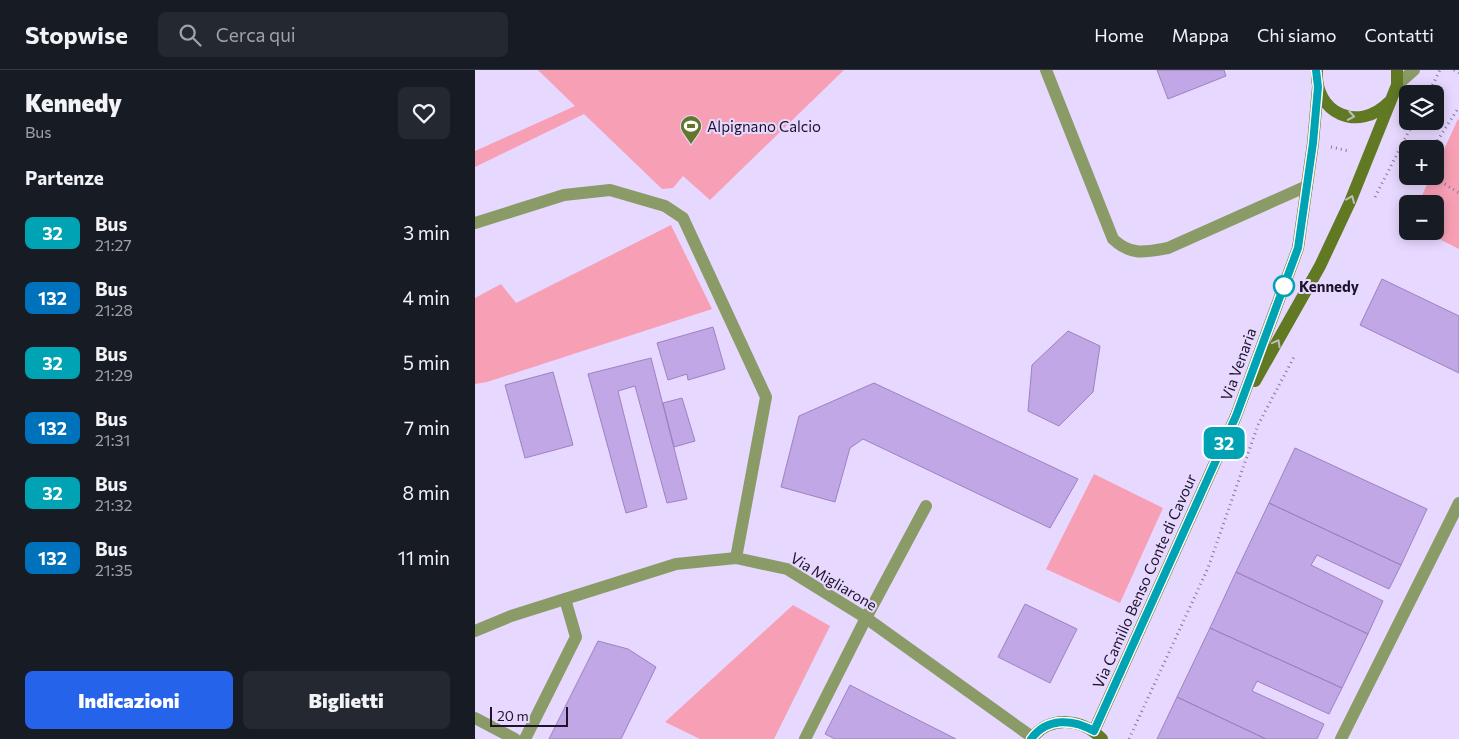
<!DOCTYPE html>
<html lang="it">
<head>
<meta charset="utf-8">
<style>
  body { margin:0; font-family:Commissioner,sans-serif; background:#242831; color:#f1f3f6; height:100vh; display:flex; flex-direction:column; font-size:19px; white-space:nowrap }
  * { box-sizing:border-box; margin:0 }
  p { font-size:16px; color:#9ea1a6 }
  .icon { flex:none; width:28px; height:28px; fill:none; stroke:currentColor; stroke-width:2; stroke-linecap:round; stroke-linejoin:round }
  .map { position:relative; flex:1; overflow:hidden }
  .drawer { display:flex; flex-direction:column; background:#171b24; width:475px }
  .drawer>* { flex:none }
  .badge { padding:0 10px; border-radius:8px; font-size:18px; line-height:32px }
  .buttons { position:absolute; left:924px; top:15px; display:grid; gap:10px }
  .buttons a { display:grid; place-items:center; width:45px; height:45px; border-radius:8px; background:#171b24; box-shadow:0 2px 12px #0003; font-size:25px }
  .scale { position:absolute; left:15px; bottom:12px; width:78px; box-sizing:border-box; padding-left:5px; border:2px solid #1d132a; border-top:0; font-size:14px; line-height:18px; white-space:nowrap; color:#1d132a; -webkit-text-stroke:4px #e7d8ff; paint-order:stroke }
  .map>.badge { position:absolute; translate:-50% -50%; box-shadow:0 0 0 2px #fff }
  h2 { padding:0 25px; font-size:19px; line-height:45px }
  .round { display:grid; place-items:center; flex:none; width:52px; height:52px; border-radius:8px; background:#242831 }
  .headline { display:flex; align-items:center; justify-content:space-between; height:85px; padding:0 25px }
  h1 { font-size:24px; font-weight:800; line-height:38px }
  .button { display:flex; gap:10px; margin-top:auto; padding:10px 25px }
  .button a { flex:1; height:58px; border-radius:8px; background:#2563eb; color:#fff; font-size:20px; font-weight:800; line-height:58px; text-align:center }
  .button a+a { background:#242831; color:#f1f3f6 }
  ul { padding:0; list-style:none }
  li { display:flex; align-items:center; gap:15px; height:65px; padding:0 25px }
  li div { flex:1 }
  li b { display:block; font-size:19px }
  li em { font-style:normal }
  li .badge { min-width:55px; font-weight:700; text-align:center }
  header { display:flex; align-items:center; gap:30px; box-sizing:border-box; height:70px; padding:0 25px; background:#171b24; border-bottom:1px solid #363941 }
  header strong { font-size:24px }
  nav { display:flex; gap:28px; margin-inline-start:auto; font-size:18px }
  .search { width:350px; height:45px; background:#242831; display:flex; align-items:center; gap:12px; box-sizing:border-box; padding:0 18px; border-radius:8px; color:#9ea1a6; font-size:19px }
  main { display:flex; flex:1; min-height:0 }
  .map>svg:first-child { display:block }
</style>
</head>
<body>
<header>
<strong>Stopwise</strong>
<div class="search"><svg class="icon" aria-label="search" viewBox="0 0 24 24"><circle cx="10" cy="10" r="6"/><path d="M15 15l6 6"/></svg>Cerca qui</div>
<nav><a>Home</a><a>Mappa</a><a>Chi siamo</a><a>Contatti</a></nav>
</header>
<main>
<section class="drawer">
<div class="headline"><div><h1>Kennedy</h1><p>Bus</p></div><a class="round"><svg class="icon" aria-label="heart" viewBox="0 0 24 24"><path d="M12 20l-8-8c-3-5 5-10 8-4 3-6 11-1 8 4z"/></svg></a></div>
<h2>Partenze</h2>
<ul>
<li><span class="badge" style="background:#00a3b4;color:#fff">32</span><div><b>Bus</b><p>21:27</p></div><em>3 min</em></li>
<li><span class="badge" style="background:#0072bc;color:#fff">132</span><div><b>Bus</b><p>21:28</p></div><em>4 min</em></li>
<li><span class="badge" style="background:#00a3b4;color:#fff">32</span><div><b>Bus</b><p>21:29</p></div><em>5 min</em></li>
<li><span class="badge" style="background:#0072bc;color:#fff">132</span><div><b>Bus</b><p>21:31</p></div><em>7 min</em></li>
<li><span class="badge" style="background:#00a3b4;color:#fff">32</span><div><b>Bus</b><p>21:32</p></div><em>8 min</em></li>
<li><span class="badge" style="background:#0072bc;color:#fff">132</span><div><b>Bus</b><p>21:35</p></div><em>11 min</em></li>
</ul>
<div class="button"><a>Indicazioni</a><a>Biglietti</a></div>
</section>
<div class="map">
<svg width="984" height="669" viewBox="0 0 984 669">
  <rect width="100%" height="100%" fill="#e7d8ff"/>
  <path fill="#f79fb5" d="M63,0h306l-134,130 -27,-24 -10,12 -11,1 -78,-75 -109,53v-16l100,-45z
    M983,49l1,1v129l-36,-18h12v-27h-17l13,-28h4v-7z
    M196,155l41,84 -225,73 -12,2v-86l26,-14 15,19z
    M619,404l69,34 -43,95 -74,-34z
    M318,535l37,21 -56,113h-74l-35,-17z"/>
  <path fill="#c2a7e6" stroke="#9c82be" d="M682,0h67l2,6 -58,23z
    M907,209l77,37v57l-99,-48z
    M238,257l12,42 -37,11 -1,-6 -19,6 -11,-37z
    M593,261l32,15 -7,46 -34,34 -31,-15 4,-46z
    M176,288l36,141 -20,4 -32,-117 -17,5 29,116 -21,6 -38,-139z
    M78,302l20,73 -48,13 -20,-73z
    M399,313l204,96 -28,49 -187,-89 -13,9 -15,54 -54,-15 18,-71z
    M207,328l13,43 -21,6 -11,-44z
    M820,378l132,61 -26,56 -132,-62z
    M794,433l132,62 -12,24 -72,-34 -6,10 72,36 -15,33 -132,-62z
    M761,502l132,62 -26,54 -132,-60z
    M550,534l52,25 -27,54 -52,-26z
    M735,558l132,60 -13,26 -72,-33 -5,10 72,33 -7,15h-51l-89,-42z
    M123,571l30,8 28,18 -35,72h-72z
    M375,615l23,12 83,42h-121l-10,-5z
    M702,627l89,42h-109z"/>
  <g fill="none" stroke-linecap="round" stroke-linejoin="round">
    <path stroke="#847897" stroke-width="3" stroke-dasharray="1 4" stroke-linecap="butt" d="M979,0l5,3
      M953,24l12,-24
      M856,77l18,4
      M957,79l27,-42
      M957,106l27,17
      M900,127l39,-76
      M654,669l79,-171 50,-143 36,-68"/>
    <path stroke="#8a9b67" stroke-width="12" d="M0,153l89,-28 46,-5 55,16 18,12 83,179 -30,161
      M391,548l60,-112
      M0,648l40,21
      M50,669l51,-102 -11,-38
      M866,669l118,-236"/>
    <path stroke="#8a9b67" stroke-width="12" d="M571,0l67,169c18,17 32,13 55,9l139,-62
      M330,669l61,-121"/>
    <path stroke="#8a9b67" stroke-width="12" d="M922,15l17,-15
      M0,561l36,-15 165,-52 60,-6 51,11 79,49 166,119"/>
    <path stroke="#617923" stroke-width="12" d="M842,0c-3,44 42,63 72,32
      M780,311l65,-115 30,-64 47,-117v-15
      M619,661l142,-315 62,-168 15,-105 5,-56
      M556,669c19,-24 51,-21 71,0"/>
  </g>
  <defs><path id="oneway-chevron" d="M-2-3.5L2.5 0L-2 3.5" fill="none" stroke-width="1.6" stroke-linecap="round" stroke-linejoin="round" transform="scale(1.25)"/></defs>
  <g stroke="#bfbcbd">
    <use href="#oneway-chevron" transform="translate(876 46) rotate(10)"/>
    <use href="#oneway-chevron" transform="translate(876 129) rotate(-67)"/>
    <use href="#oneway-chevron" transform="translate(802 273) rotate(-61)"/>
  </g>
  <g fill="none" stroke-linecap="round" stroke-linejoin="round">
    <g stroke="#fff" stroke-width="11">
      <path id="line" d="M556,669c16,-22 42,-20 63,-8l142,-315 62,-168 15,-105 5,-56 -2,-17"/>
    </g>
    <use href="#line" stroke="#00a3b4" stroke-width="8"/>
  </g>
  <defs>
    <g id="stadium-pin" transform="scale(1.125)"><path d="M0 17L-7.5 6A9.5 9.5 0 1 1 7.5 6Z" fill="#617729" stroke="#e7d8ff"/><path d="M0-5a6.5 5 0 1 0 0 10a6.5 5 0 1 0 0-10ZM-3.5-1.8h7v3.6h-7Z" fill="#fff"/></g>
  </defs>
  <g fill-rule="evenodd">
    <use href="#stadium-pin" x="216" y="56"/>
  </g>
  <circle fill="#fff" stroke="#00a3b4" stroke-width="2.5" cx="809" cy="216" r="10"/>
  <g text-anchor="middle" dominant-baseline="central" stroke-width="4" stroke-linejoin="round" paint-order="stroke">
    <g font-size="15" fill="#1d132a" stroke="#e7d8ff" text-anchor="start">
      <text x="232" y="56">Alpignano Calcio</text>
    </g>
    <g font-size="15" font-weight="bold" fill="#1d132a" stroke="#e7d8ff" text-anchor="start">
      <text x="824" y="216">Kennedy</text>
    </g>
    <g font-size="15" fill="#1d132a" stroke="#e7d8ff">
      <text transform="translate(763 294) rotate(-70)">Via Venaria</text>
      <text transform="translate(359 511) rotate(31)">Via Migliarone</text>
      <text transform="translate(669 511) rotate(-66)">Via Camillo Benso Conte di Cavour</text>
    </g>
  </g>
</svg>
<div class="buttons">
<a><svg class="icon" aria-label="layers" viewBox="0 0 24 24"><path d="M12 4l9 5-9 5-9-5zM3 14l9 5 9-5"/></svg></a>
<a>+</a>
<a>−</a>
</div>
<div class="scale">20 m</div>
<b class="badge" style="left:749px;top:373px;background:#00a3b4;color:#fff">32</b>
</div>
</main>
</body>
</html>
